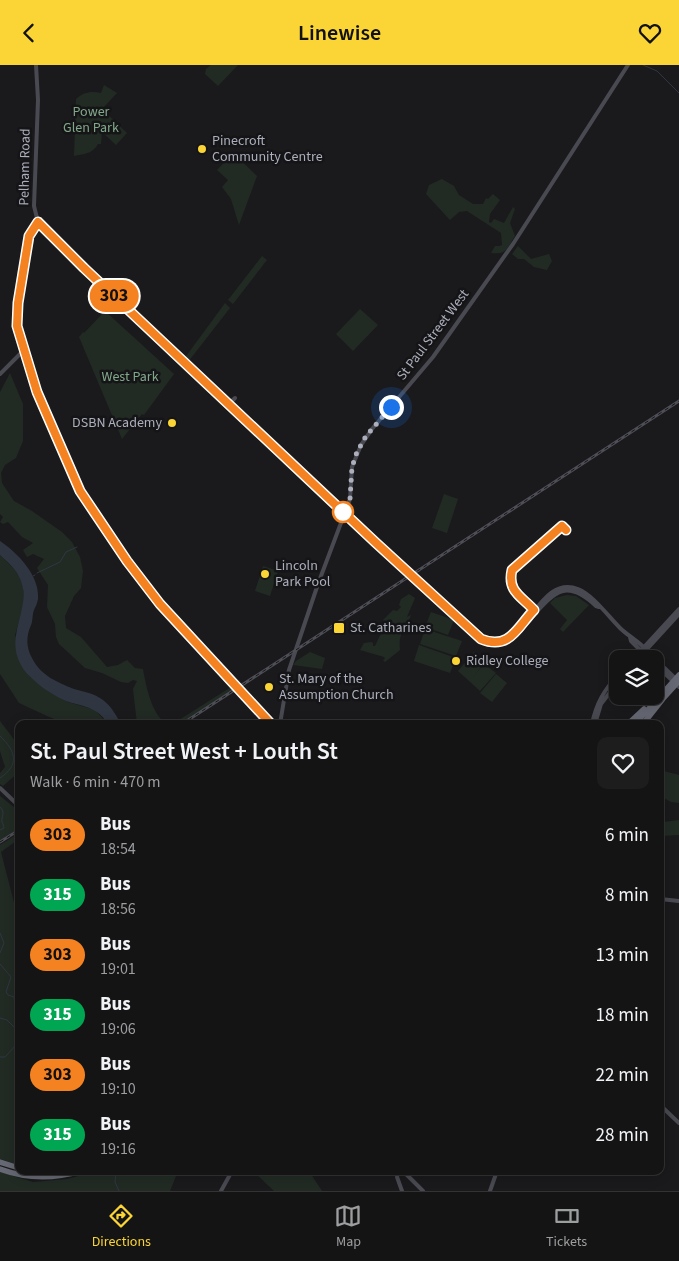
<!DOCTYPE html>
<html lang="en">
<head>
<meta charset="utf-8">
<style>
  body { margin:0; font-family:"Source Sans 3",sans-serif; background:#1d1d1e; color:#f1f3f6; height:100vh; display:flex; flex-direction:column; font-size:19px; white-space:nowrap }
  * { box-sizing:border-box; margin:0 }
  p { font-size:16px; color:#9d9ea0 }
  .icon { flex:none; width:28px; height:28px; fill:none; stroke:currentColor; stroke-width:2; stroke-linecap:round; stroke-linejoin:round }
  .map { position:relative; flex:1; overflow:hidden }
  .sheet { position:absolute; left:15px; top:655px; width:649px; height:455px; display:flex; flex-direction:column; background:#141415; border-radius:10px; box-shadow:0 2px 12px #0003,0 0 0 1px #333334 }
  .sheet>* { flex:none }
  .badge { padding:0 10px; border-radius:16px; font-size:18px; line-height:32px }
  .fabs { position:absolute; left:609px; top:585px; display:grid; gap:10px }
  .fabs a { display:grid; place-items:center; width:55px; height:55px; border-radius:10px; background:#141415; box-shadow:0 2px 12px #0003,0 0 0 1px #333334; font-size:25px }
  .you { position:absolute; width:25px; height:25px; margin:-12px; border:4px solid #fff; border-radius:50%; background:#1a73e8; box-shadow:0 0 0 8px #1a73e833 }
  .map>.badge { position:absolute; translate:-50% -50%; box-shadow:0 0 0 2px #fff }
  .round { display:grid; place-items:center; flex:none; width:52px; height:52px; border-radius:10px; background:#1d1d1e }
  .head { display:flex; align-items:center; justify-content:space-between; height:85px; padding:0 15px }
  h1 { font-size:24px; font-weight:600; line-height:38px }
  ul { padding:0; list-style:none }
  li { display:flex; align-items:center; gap:15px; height:60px; padding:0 15px }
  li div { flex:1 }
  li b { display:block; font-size:19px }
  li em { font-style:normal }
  li .badge { min-width:55px; font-weight:700; text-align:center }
  header { display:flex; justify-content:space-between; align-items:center; height:65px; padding:0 15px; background:#fad535; color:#111; font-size:22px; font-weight:600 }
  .tabs { display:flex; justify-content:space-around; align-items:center; height:70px; border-top:1px solid #333334; background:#141415; font-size:14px; color:#9d9ea0 }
  .tabs a { display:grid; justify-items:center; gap:2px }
  .tabs .active { color:#fad535 }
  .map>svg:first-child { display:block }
</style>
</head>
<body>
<header><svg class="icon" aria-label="back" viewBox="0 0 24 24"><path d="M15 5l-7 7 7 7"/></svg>Linewise<svg class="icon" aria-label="heart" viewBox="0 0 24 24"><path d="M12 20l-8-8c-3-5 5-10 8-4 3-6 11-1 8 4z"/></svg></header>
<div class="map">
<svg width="679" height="1126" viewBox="0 0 679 1126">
  <rect width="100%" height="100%" fill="#1a1a1c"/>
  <path fill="#212b24" d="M211,0h27l-20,21 -13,-12 1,-5z
    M104,20l13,8 -15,16 25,24 -11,12 -14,-13 -1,12h-3c-5,10 -15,10 -24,12l2,-57c8,-7 15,-8 25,-6z
    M233,88l24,23 -18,49 -8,-26 -9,-12 6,-7 -11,-10z
    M442,114l12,7 5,9 14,9h10l3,-6 2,1 5,-5 7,6 -10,14 -1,8 2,1 3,-4 10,4 9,-16 2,2 -5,14 5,13c-8,12 -8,19 -24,17l4,-7h4l3,-1 -1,-12 -34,-22 -8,1 -9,8 -24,-26 3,-9z
    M518,181l13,13 18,-5 3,7 -5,9 -13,-3 -10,-8h-6l-6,-5z
    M262,191l5,4 -34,44 -5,-4z
    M225,238l5,5 -42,54 -4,-3z
    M360,244l18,16 -25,26 -17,-17z
    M105,246l69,63 -30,41 -2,-1 -20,25 -43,-102 4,-5 1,1z
    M10,308l13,31v37l-7,17 -11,7 -4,8 1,10 12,18 18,10 30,21 10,10 8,15 3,14 -2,17 -7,8 -9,20 1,12 15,9 26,30 11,-2 9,-5 8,8 8,1c3,17 8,42 21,53l15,-2 52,-33 3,2 -54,35h-43l-4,-35 4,-8 -4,-1 -5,3 -7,-1 -19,-9 -17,-5 -26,-24 -3,-7 -1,-13 -8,-17 1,-22 -11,-17 7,-9 -11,-5 -6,3 -4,-7 10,-7 -11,-6 -14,-15 -5,2 -3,-2 3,-5 -3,-3v-122z
    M444,429l14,5 -11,34 -15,-5z
    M0,490l15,15 8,14 1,20 -9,31 15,42 20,15 18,10 27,8 13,14h-42l-19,-8 -28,-13 -19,-29z
    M263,501l15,5 -8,25 -15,-5z
    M409,529l6,4 -8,19 4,-2c-5,15 -13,16 -11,35l-15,12 -2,-2 2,-1 -1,-2 -24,-7 4,-7 7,-1 2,1v3h2l8,-17v-9l10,-10 4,1 4,-4 -2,-2 2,-6z
    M567,530l9,1 13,9 -26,27 -3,-3 7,-9 -17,-17 5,-5z
    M431,547l23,8 -6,15 -23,-8z
    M425,564l37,12 -6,15 -36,-12z
    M419,580l37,13 -6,15 -36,-12z
    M310,587l15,6 -3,11 -29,-4 3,-4z
    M474,587l11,10 -12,15 11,-13 12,9 -16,18 -22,-20z
    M496,609l11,9 -15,19 -12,-9z
    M0,656l19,25v26l-16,14 -3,-2v-11l5,-6 -5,-16z
    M660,705l19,5v28l-8,-1 -11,-6z
    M0,731l19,15v18l-19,12z
    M679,755v15l-19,1v-10l3,-4z
    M19,768v6l-18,13 18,70v243l-19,-6v-314z
    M97,1106h81l-8,20h-170v-19l33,10 34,-3z
    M253,1106h56l13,20h-48z"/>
  <path fill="#2f3641" d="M0,476c18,12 40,35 38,58 -1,5 -2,7 -4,11 -2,5 -1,11 -3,15 -5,11 -5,22 1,33 9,18 25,24 42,31 10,3 20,4 29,11 8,6 13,15 18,24h-13c-10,-16 -22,-17 -39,-22 -15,-5 -41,-23 -48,-37 -18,-32 15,-61 -3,-90 -4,-8 -12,-14 -18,-20z"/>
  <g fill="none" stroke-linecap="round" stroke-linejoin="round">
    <path stroke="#2f3641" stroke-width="1" d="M643,0l14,6 22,22
      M37,508l23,-11 6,-10 11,-5
      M33,511l2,-1
      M0,671c16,15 20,29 0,42
      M0,742c6,6 1,9 2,15 1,2 2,4 2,6l-4,2
      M0,868l4,10 -4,10
      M0,899l11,13 -5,15 2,3 6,2 1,9 4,2
      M0,953l7,2 9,9 3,-3
      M16,964l2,9
      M0,992h5l12,-13
      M116,1106l-1,11 4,9"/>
    <path stroke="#494952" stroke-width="4" d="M36,0l2,35 -4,106 4,16 7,9 330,311 106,97c46,20 54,-66 97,-50 15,6 30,27 42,39 5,5 10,8 15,12 8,5 13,13 20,19
      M38,157l-9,14 -11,67 -1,23 28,86 35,79 41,61 39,52 111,120
      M0,309l24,-24
      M227,336l4,1 4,-4
      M527,555l3,-1c24,-26 35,-42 66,-13l3,1
      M630,572l1,4 18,18
      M633,594l46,-50
      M638,594l41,-45
      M655,594l22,21
      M655,599l24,23
      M280,659l9,-54 29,-86 32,-85 2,-32 9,-22 11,-16 61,-72 80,-113 115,-179
      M592,659c4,-20 12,-34 26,-49
      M595,659l6,-20 17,-22
      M0,723l19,18
      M660,834l19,2
      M660,1040l19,18
      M398,1106l-1,6 5,14
      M403,1106l20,20
      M221,1126l11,-20
      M490,1126l7,-20"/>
    <path stroke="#666873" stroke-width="5.5" d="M660,637l19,-21
      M628,659l16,-15
      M635,659l44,-49
      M643,659l19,-24
      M0,1097l19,6
      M0,1104c27,10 53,10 81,2"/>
    <g stroke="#4e4e57" stroke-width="3">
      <path id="rail" d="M182,659l497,-323
        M0,777l19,-12"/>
    </g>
    <use href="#rail" stroke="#151517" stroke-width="1" stroke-dasharray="4" stroke-linecap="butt"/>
  </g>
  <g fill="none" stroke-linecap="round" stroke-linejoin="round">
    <g stroke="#fff" stroke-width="11">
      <path id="line" d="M271,659l-111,-120 -33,-43 -47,-70 -43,-99 -20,-66 1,-23 11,-67 9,-14 46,46 291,274 106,97c29,12 37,-13 53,-29 -13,-14 -27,-19 -22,-40l50,-44 4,4"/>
    </g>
    <use href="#line" stroke="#f58220" stroke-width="8"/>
    <path stroke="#acafbc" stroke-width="5" stroke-dasharray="0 9" d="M343,447l2,1 5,-14 2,-32 5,-15 9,-16 25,-29"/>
  </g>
  <g fill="#fad535" stroke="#151517" stroke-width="2">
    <circle cx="202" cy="84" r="5"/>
    <circle cx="172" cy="358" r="5"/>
    <circle cx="265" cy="509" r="5"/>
    <rect x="333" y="557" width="12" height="12" rx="2.5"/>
    <circle cx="456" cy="596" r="5"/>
    <circle cx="269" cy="622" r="5"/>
  </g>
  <circle fill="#fff" stroke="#f58220" stroke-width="2.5" cx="343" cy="447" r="10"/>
  <g text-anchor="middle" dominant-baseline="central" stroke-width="5" stroke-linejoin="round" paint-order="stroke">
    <g font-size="14" fill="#82a88a" stroke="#151517">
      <text x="91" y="47">Power<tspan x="91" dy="16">Glen Park</tspan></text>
      <text x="130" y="312">West Park</text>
    </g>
    <g font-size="14" fill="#acafbc" stroke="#151517" text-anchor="start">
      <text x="212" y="76">Pinecroft<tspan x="212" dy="16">Community Centre</tspan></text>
      <text x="162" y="358" text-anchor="end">DSBN Academy</text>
      <text x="275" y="501">Lincoln<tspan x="275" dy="16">Park Pool</tspan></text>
      <text x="350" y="563">St. Catharines</text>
      <text x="466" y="596">Ridley College</text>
      <text x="279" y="614">St. Mary of the<tspan x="279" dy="16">Assumption Church</tspan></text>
    </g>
    <g font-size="14" fill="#acafbc" stroke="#151517">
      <text transform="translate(25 102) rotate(-89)">Pelham Road</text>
      <text transform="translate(433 270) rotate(-53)">St Paul Street West</text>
    </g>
  </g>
</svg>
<div class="fabs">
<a><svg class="icon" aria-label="layers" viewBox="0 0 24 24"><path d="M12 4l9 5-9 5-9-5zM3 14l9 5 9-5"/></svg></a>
</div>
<div class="you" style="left:391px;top:342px"></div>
<b class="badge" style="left:114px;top:231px;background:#f58220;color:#111">303</b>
<section class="sheet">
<div class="head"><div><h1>St. Paul Street West + Louth St</h1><p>Walk · 6 min · 470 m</p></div><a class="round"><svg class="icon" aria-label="heart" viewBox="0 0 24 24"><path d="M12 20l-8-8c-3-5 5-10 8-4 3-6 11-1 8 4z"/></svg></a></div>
<ul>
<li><span class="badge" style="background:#f58220;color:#111">303</span><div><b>Bus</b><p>18:54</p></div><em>6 min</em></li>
<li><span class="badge" style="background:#00a651;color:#fff">315</span><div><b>Bus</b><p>18:56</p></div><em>8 min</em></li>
<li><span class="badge" style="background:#f58220;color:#111">303</span><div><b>Bus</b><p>19:01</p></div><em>13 min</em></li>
<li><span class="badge" style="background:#00a651;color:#fff">315</span><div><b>Bus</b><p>19:06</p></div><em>18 min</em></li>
<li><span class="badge" style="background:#f58220;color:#111">303</span><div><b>Bus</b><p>19:10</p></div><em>22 min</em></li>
<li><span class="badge" style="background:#00a651;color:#fff">315</span><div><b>Bus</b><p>19:16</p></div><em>28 min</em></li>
</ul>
</section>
</div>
<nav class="tabs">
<a class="active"><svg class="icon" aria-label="directions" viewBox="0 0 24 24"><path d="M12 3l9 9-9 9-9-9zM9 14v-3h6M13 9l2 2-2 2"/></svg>Directions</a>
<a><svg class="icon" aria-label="map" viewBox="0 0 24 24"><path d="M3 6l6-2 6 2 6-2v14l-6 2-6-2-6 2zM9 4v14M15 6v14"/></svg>Map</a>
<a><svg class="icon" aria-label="tickets" viewBox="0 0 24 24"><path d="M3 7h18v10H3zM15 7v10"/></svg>Tickets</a>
</nav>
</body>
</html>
